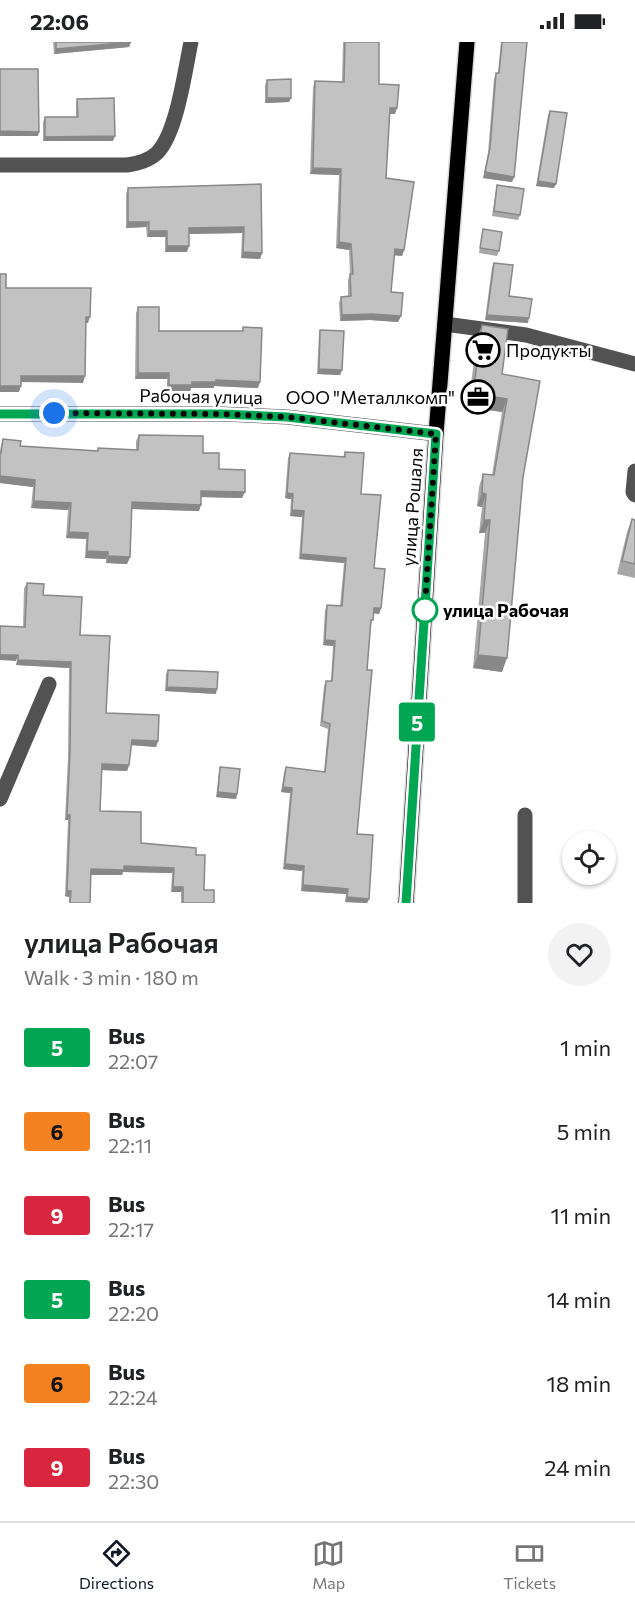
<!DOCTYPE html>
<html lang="en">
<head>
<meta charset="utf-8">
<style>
  body { margin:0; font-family:Commissioner,sans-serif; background:#f2f2f2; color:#202124; height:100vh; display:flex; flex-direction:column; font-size:22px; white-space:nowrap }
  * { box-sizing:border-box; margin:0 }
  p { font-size:20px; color:#757577 }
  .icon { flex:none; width:33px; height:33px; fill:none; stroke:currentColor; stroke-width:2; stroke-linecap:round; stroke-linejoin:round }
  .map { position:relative; height:861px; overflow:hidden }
  .details { display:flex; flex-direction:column; background:#fff; flex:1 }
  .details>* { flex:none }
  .badge { padding:0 12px; border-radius:4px; font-size:21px; line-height:39px }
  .fabs { position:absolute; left:562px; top:789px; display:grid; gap:12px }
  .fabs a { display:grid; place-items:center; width:54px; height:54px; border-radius:50%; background:#fff; box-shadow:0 2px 4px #0004; font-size:30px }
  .you { position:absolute; width:30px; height:30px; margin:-15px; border:4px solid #fff; border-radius:50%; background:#1a73e8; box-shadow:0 0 0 9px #1a73e833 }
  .map>.badge { position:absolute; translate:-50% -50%; box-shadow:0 0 0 3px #fff }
  .round { display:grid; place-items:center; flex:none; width:63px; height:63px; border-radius:32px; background:#f2f2f2 }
  .summary { display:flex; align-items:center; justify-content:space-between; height:102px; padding:0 24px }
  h1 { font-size:28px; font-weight:600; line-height:45px }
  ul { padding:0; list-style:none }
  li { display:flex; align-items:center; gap:18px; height:84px; padding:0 24px }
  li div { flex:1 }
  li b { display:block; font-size:22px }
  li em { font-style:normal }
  li .badge { min-width:66px; font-weight:700; text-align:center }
  .status { display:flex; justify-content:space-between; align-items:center; height:42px; padding:0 30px; background:#fff; direction:ltr }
  .status svg { height:16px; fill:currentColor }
  .tab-bar { display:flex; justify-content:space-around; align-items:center; height:84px; border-top:2px solid #e0e0e0; background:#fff; font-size:16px; color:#757577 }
  .tab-bar a { display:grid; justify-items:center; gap:3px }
  .tab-bar .current { color:#111827 }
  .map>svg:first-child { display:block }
</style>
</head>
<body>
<div class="status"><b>22:06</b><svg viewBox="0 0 49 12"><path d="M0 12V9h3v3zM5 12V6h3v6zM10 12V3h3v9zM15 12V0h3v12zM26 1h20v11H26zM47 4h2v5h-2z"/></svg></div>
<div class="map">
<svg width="635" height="861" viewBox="0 0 635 861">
  <rect width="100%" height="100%" fill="#fff"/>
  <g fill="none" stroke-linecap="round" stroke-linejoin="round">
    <g stroke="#dbdbdb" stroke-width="18">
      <path id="major" d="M406,861l30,-469 31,-392"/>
    </g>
    <path stroke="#525252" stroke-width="15" d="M0,123h127c12,-2 21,-4 30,-12 20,-20 28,-83 34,-111
      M445,282l81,11 109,29
      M0,372h222l65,3 149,17
      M635,429l-2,21 2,3
      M0,757l49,-115
      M525,861v-88"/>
    <use href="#major" stroke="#000" stroke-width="15"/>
  </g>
  <path fill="#a7a7a7" d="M53,0h78l-2,5 -75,7z
    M343,0h36v42l16,30h-6l-3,64 18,72 -2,6 -8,-1 -3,37 10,24 -3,6 -28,-2 -30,1 -1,-18 2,-6 7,-1v-16l2,-6 -1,-24 -13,-2 3,-73 -29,-1 3,-87 2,-6 27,1z
    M501,0h26l-13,135 -2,5 -29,-4 5,-25 6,-74 2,-6h2z
    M267,38l24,18 -2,4 -24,1v-18z
    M77,57l36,42h-70v-19l2,-5h31v-13z
    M550,69l4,77 -18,-2 12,-71z
    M261,142l1,69 -2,6 -19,-1 1,-25 -53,1 -2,18h-22v-15h-18l-1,-10 -20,1v-34l2,-6z
    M497,143l23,30 -2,5 -26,-4 4,-26z
    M483,187l16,22 -2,5 -18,-3 3,-19z
    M494,221l15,33 19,27 -43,-3 7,-53z
    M138,265l21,24h83l1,-4 15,61 -44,-2v2h-23l-1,3h-23v-12h-32l1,-66z
    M482,283l20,49 21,103 -21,195 -29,-4 12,-135h-6l3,-26 -5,-1 2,-19 4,-13 9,1 10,-63 -34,-5 9,-69z
    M320,288l22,40 -2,5 -23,-1 2,-40z
    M139,393l64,18 16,16 23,29 -41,-1 -2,14 -67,-2 -2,48 -3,7 -21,-1v-4l-21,-1 1,-19 -20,-1 2,-28 -37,-2 2,-21 -33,-4v-32l1,-6 2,-6 17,7 77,5 1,-3 38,2v-9z
    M345,410l16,42 20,114 -2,6 -6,-1 -2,12 -4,45 -10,164 12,65 -2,4 -22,-1 1,-8 -45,-3 1,-20 -19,-2 7,-76 -9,-1 3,-19 2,-6 38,5 4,-43 -8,-3 4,-40 2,-5h5l2,-35 -10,-1 2,-35 2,-5 13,1 4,-43 -45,-4 3,-42 -12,-1 1,-17 -6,-1 3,-40 2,-5 53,4z
    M632,477l3,1v58l-18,-4 10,-42z
    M27,541l16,12 37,40 26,78 52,28 -2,6 -25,-2 -2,20 -2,6 -26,-1 -1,41 41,32 55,12 8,35 10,13h-33v-11h-10l1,-19 -49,-1 -1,3h-31l-1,28h-21v-6l-4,-1 3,-76h-3l3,-63 1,-89 -53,-3 7,-38 1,-39z
    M168,628l48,24 -51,-3 1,-17z
    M220,725l17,27 -1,5 -20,-2 3,-25z"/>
  <path fill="#888" d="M131,0l-2,5 -75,7 2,-5z
    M267,56h24l-2,4 -24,1z
    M390,66h7l-2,6h-7z
    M0,89l39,1 -1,4h-38z
    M115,94l-2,5h-70l2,-4z
    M313,126l28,1 -2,6 -29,-1z
    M485,130l29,5 -2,5 -29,-4z
    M538,139l18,3 -2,4 -18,-2z
    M128,180h21l-3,5 -20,1z
    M244,185l-2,6 -55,1 2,-6z
    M149,189h18l-2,6h-18z
    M339,200l12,2 -2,6 -13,-2z
    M167,204h22l-2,6h-22z
    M395,207l9,1 -2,6 -9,-1z
    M243,210l19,1 -2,6 -19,-1z
    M372,272l29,2 -3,6 -28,-2 -30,1 2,-6z
    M487,273l42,3 -1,5 -43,-3z
    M86,275h4l-2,6h-4z
    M319,327l23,1 -2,5 -23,-1z
    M138,331h31l-2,6h-32z
    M21,334h64l-2,7 -64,-1z
    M216,338l44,2 -2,6 -44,-2v2h-23l-1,3h-23l2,-6z
    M0,344h21l-2,6h-19z
    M473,352l34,5 -5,13 -34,-5z
    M0,434l35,4 -2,7 -33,-4z
    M201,449l44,1 -3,6 -43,-1z
    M287,451l6,1 -2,5 -6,-1z
    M482,451l4,1 -4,13 -5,-1z
    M34,459l37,2 -3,7 -37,-2z
    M132,460l69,3 -2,6 -69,-2z
    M292,468l12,1 -2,6 -12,-1z
    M484,478h6l-5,13h-6z
    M69,490l19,1 -2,6 -20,-1z
    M87,509l21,1 -2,7 -21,-1z
    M301,512l45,4 -2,5 -45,-4z
    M108,514l22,1 -3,7 -21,-1z
    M374,566h7l-2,6 -7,-1z
    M325,598l10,1 -2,5 -10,-1z
    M0,613h18l-2,6 -16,-1z
    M478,613l29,3 -5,14 -29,-4z
    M18,618l53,2 -2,6 -53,-3z
    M167,645l50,2 -1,5 -51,-3z
    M132,698l26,1 -2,6 -26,-2z
    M102,722l27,1 -2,6 -27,-1z
    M283,745l9,1 -2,5 -9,-1z
    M218,750l19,2 -1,5 -20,-2z
    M67,773h3l-2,5h-3z
    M285,822l19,2 -2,5 -19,-2z
    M124,824l50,2 -2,5 -49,-1 -1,3h-33l2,-6z
    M303,843l45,4 -2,5 -45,-3z
    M173,845h10l-2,5h-10z
    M67,849h4l-2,6 -4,-1z
    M347,855l22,2 -2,4 -22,-1z"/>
  <path fill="#c2c2c2" stroke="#888" stroke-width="1.5" d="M56,0h75l-75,7z
    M345,0h34v42l20,1 -2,23h-7l-4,70 28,4 -10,68 -9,-1 -4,43 12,1 -2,23 -29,-2 -30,1 -1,-18 10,-1 -1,-22h3l-2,-30 -12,-2 2,-73 -28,-1 2,-87 29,1z
    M502,0h25l-13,135 -29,-5 5,-24 6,-75h3z
    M0,27h38l1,63 -39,-1z
    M291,37v19h-24v-18z
    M114,56l1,38 -70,1v-20h33l-1,-18z
    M550,69l17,2 -11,71 -18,-3z
    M261,142l1,69 -19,-1 1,-25 -55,1v18h-22v-15h-18v-9h-21v-34z
    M497,143l27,4 -4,26 -26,-4z
    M483,187l19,3 -3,19 -19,-3z
    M494,221l19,2 -4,31 23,3 -3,19 -42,-3z
    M0,232h6v14h85l-1,29h-4l-1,59h-64v10h-21z
    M138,265h21v24h84v-4l19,1 -2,54 -44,-2v2h-24v3h-23v-12h-31z
    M482,283l26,4 -6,45 38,7 -17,96 -16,181 -29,-3 12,-135h-6l2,-26 -4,-1 1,-19 11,1 13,-76 -34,-5z
    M320,288l24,1 -2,39 -23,-1z
    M139,393l64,1v17h16v16l26,1v22l-44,-1v14l-69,-3 -2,55 -22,-1v-4l-21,-1 1,-18 -19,-1 2,-29 -37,-2 1,-21 -35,-4v-23h1l2,-14 18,2 -1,5 78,5v-3l40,2z
    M345,410l19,1 -3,41 20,1 -7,73 11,1 -4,39h-7l-1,12h-2l-4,50h5l-15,164 16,1 -4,64 -22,-2 1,-8 -45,-4 1,-19 -19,-2 7,-76 -9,-1 3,-20 39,5 5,-48 -8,-3 4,-40h6l3,-40 -10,-1 2,-35 15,1 4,-48 -45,-4 3,-43 -12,-1 1,-16 -6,-1 3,-40 55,4z
    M632,477l3,1v44l-13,-3z
    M27,541l17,1 -1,11 39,2 -2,38 30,1 -4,77 53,2 -1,26 -26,-1 -3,25 -27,-1 -2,47 41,1v31l55,5v7h9l-1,35h10v13h-31v-16h-10l1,-19 -50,-2v4l-33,-1 -1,34h-20l1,-12h-4l3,-76h-3l3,-63 1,-90 -53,-2v-5h-18v-29l25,1z
    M168,628l50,2 -1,17 -50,-2z
    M220,725l20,2 -3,25 -19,-2z"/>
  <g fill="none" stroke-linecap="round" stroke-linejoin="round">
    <g stroke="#fff" stroke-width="14">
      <path id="line" d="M0,372h222l65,3 149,17 -30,469"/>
    </g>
    <use href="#line" stroke="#00a651" stroke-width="9"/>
    <path stroke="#000" stroke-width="6" stroke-dasharray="0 10.8" d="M54,371l168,1 65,3 149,17 -12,187 1,-11"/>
  </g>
  <defs>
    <g id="supermarket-ring" transform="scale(1.725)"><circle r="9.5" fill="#fff" stroke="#000" stroke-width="1.5"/><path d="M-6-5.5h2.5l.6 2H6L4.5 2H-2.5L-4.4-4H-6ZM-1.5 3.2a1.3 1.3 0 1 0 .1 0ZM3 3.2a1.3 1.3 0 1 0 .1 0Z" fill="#000"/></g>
    <g id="office-ring" transform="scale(1.725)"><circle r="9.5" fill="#fff" stroke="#000" stroke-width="1.5"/><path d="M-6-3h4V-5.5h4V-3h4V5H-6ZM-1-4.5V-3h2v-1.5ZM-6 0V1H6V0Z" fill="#000"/></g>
  </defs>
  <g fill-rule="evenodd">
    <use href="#supermarket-ring" x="483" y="308"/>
    <use href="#office-ring" x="478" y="355"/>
  </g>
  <circle fill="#fff" stroke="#00a651" stroke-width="3" cx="425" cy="568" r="12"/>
  <g text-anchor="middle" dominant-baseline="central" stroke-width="5" stroke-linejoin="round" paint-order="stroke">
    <g font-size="18" fill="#000" stroke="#fff" text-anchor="start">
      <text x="506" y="308">Продукты</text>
      <text x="455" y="355" text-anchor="end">ООО "Металлкомп"</text>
    </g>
    <g font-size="18" fill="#000" stroke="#fff">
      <text transform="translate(201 354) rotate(1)">Рабочая улица</text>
      <text transform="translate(412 465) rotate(-86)">улица Рошаля</text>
    </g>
    <g font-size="18" font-weight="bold" fill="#000" stroke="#fff" text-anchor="start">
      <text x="443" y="568">улица Рабочая</text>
    </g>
  </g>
</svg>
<div class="fabs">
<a><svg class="icon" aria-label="locate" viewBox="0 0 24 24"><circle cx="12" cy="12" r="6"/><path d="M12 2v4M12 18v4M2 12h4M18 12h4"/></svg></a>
</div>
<div class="you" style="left:54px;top:371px"></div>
<b class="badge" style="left:417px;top:680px;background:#00a651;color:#fff">5</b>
</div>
<section class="details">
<div class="summary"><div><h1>улица Рабочая</h1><p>Walk · 3 min · 180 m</p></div><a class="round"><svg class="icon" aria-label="heart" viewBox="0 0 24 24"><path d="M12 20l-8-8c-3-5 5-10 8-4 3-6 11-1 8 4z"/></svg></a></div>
<ul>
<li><span class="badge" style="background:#00a651;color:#fff">5</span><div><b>Bus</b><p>22:07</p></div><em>1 min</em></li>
<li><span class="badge" style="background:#f58220;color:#111">6</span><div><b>Bus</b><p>22:11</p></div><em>5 min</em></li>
<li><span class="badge" style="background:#d7263d;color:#fff">9</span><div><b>Bus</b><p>22:17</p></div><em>11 min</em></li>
<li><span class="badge" style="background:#00a651;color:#fff">5</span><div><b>Bus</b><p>22:20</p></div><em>14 min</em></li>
<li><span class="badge" style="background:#f58220;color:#111">6</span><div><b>Bus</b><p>22:24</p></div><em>18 min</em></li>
<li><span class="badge" style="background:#d7263d;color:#fff">9</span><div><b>Bus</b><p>22:30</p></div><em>24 min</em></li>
</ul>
</section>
<nav class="tab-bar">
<a class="current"><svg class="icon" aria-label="directions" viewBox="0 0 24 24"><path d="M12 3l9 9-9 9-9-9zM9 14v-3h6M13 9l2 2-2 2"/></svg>Directions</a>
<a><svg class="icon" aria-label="map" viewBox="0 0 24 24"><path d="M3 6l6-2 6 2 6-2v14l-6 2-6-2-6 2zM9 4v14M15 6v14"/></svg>Map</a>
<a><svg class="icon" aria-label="tickets" viewBox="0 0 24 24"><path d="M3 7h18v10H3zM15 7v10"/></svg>Tickets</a>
</nav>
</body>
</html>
